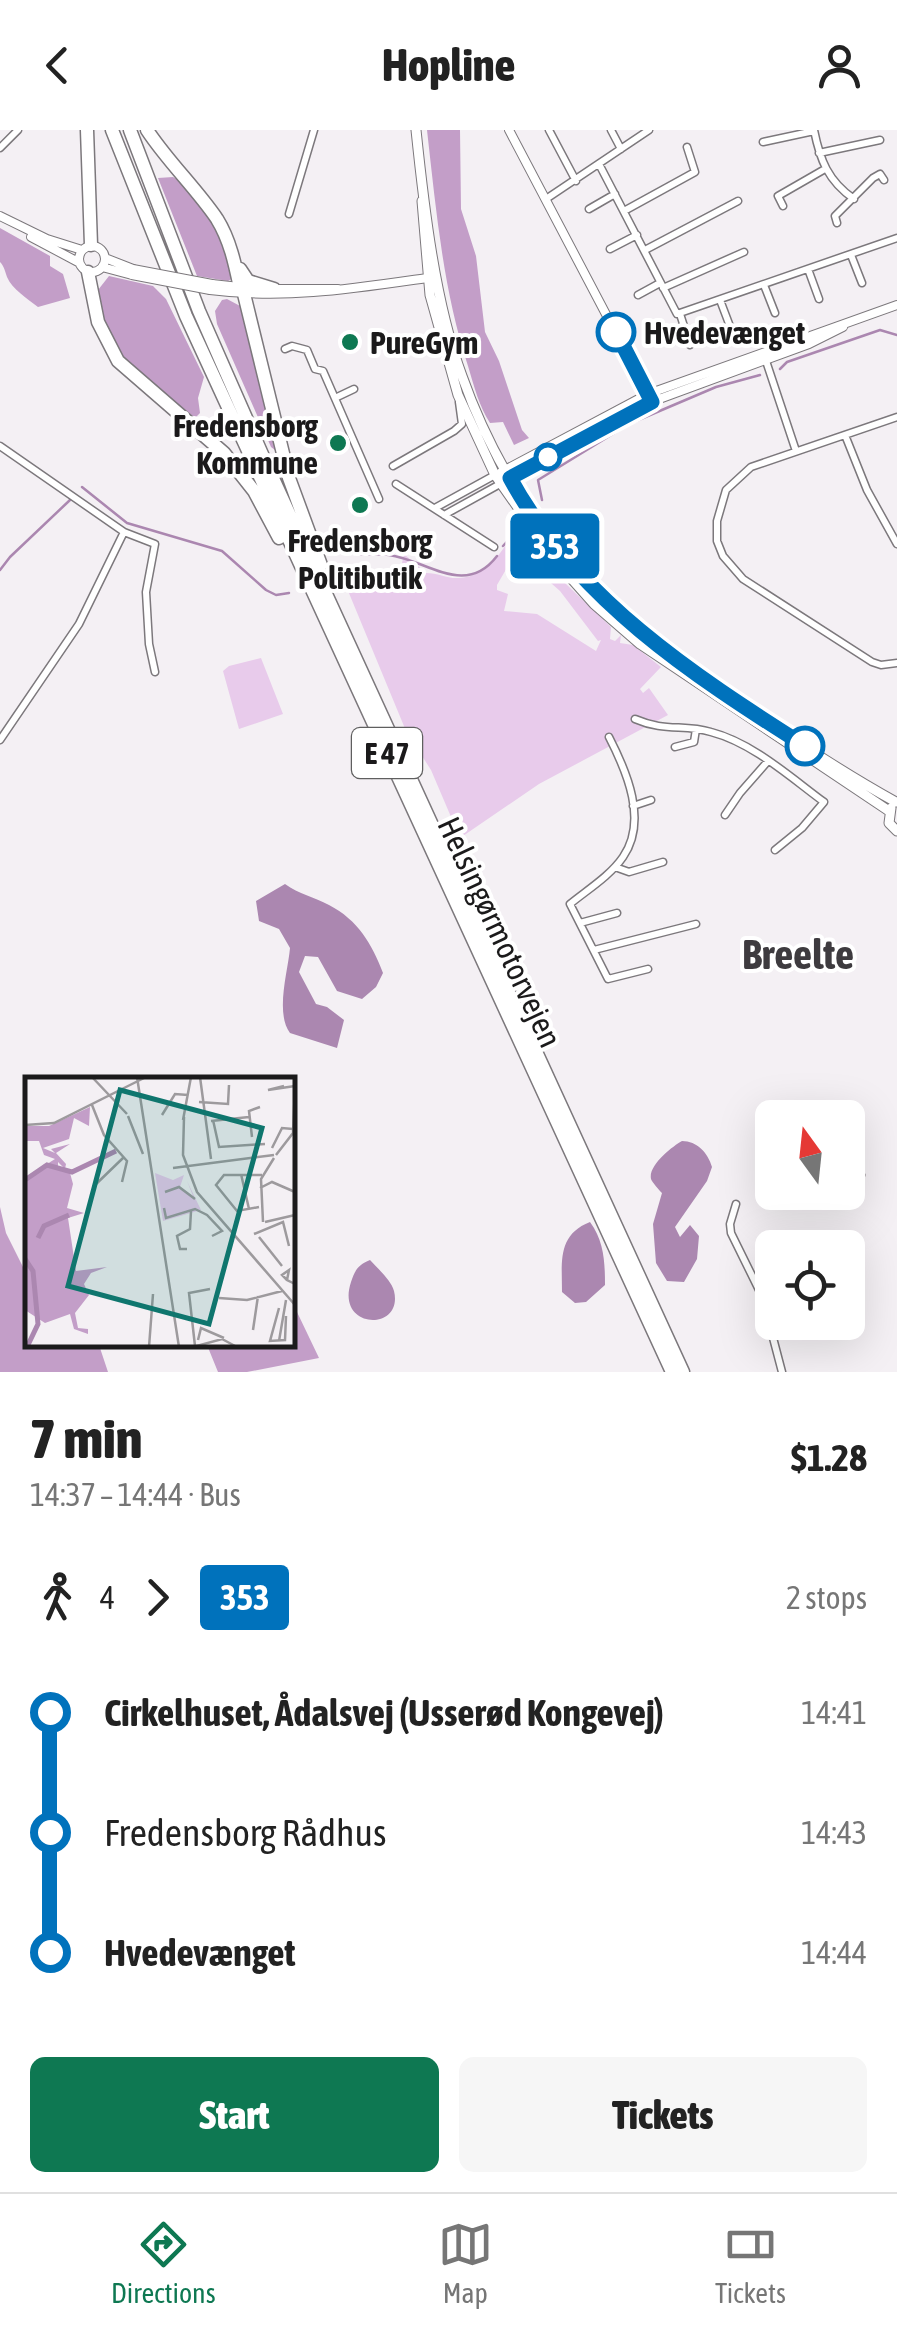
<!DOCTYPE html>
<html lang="en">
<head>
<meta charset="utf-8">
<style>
  body { margin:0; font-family:"Asap Condensed",sans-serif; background:#f6f6f6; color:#222; height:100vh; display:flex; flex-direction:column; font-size:38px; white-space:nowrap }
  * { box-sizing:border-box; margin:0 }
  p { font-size:32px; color:#767676 }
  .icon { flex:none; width:55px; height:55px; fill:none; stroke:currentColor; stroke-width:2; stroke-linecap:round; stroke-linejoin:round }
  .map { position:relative; height:1242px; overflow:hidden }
  .side { display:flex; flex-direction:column; background:#fff; flex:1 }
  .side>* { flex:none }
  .badge { padding:0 20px; border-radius:8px; font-size:35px; line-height:65px }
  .needle { width:65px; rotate:345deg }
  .tools { position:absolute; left:755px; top:970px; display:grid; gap:20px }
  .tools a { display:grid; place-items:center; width:110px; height:110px; border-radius:15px; background:#fff; box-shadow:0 10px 40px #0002; font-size:50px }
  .map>.badge { position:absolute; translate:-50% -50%; box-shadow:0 0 0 5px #fff }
  .legs { display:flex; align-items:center; gap:15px; height:110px; padding:0 30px; font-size:32px }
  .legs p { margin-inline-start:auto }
  .overview { display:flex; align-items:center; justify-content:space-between; height:170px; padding:0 30px }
  h1 { font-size:55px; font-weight:800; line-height:75px }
  .button { display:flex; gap:20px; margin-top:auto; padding:20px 30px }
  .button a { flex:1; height:115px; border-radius:15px; background:#0e7852; color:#fff; font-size:40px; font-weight:800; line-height:115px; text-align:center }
  .button a+a { background:#f6f6f6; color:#222 }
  ul { padding:0 30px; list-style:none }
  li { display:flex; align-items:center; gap:35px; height:120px; font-size:38px }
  li i { display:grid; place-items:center; width:15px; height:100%; margin:0 12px; background:currentColor }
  li i::after { content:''; width:25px; height:25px; margin:-12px; border:8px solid; border-radius:50%; background:#fff }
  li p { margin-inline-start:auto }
  li:first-child i { background:linear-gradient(#0000 50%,currentColor 0) }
  li:last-child i { background:linear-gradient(currentColor 50%,#0000 0) }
  header { display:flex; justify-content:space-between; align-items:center; height:130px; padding:0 30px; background:#fff; font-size:45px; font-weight:800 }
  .tab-bar { display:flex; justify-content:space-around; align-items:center; height:140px; border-top:2px solid #e0e0e0; background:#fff; font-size:28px; color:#767676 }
  .tab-bar a { display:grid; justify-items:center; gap:5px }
  .tab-bar .selected { color:#0e7852 }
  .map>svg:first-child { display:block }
</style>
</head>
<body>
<header><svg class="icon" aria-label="back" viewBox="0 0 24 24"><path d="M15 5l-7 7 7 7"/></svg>Hopline<svg class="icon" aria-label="person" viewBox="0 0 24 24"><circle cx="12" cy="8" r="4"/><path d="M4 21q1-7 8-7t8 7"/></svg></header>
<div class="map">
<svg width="897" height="1242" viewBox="0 0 897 1242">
  <rect width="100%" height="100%" fill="#f4f0f4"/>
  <path fill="#e8cbeb" d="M514,402l14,12 -13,10 -18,31v5l11,4 -4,17 33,3 59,37 5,-11 -3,1 -38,-50 -25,-22 7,-8 69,66 -1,12 5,2 6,-6 -1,8 13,2 28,22 -21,22 3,4 6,-5 19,27 -129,69 -79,54 -29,-68 -25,-39 -67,-162 61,3 4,-18 22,19c12,0 22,6 33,5 28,-2 42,-25 55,-46z
    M261,528l22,56 -44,15 -16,-58 6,-5z"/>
  <path fill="#c39ec8" d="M427,0h33l1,79 15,47 9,76 14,29 23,69 7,8 -15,7 -11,-23 -13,1c-11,-17 -16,-37 -22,-57 -25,-76 -32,-157 -41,-236z
    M173,47l7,4 42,55 11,42 -5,3 -31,-5 -39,-98z
    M0,98l50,28v10l13,8 7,24 -32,9c-10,-8 -26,-18 -31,-30 -2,-6 -3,-11 -7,-15z
    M109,146l44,10 13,13 38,78 -6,21 2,15 -5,5 -70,-56 -20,-35 -7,-37z
    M227,169l15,8 38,147 -9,-7 -54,-123 -2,-13 7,-11z
    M0,1077l6,26 21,42 1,69 71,1 9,27h-108z
    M293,1182h4l22,46 -72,14h-29l-11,-27 85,-1z"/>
  <path fill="#ab87b0" d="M285,754c14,10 29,13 44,21 29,15 43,39 54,68l-7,14 -14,12 -25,-8 -19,-34 -13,-1 -6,16 17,32 11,3 17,13 -7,28 -47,-15c-15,-20 -2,-62 0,-85l-11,-19 -20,-8 -3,-20z
    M682,1011c15,0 26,12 30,26l-5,14 -32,46 5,10 10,-12 9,11 -2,23 -13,23 -17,-1 -11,-18 -3,-39 9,-31c-2,-2 -10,-11 -11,-14 -3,-14 22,-33 31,-38z
    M590,1092c14,19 15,40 15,63l-19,17 -11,1 -13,-11c0,-30 -5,-57 28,-70z
    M370,1130c8,9 21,20 24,31 10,41 -59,39 -43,-9 4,-12 7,-17 19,-22z"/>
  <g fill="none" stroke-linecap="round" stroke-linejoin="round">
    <path stroke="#ab87b0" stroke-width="2.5" d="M780,239l7,-7 93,-32 17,5
      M82,357l45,36 95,28 44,39 10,5 13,-2
      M542,370l-4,-20 91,-56 87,-37 44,-12
      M503,416l12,-13
      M349,423c14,3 27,0 40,2 38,5 76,43 108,1
      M0,440l10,-13 60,-57"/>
    <g stroke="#7c787c" stroke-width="9">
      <path id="minor" d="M549,0l27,51
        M611,0l10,19
        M814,0c6,30 14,51 40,69
        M763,12l51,-11
        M0,18l18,-18
        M819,23l61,-13
        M599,34l78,150 220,-76
        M546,69l103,-69
        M783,76l-5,-10 47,-27
        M589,79l26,-15
        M624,81l71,-39 -8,-25
        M289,84l25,-84
        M837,93l-2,-7 38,-38 7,-4 4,6
        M610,119l27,-14
        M645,120l93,-49
        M851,125l11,28
        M808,139l11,30
        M764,155l11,28
        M663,158l81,-36
        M638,165l22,-12
        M720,170l11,29
        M680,184l10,31
        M285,219l7,-3 15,4 8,19 8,2 56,128
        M765,228l31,93
        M335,268l19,-9
        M897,287l-146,50 -25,23 -9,31v20l6,15 20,23 129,83 9,3 16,-2
        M845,305l22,55 30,54
        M0,316l124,86 31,12 -9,48 3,52 6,28
        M393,336l61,-35 8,-7 -3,-22
        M396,354l98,63
        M435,378l60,-33
        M444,385l56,-31
        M635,589c30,13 48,5 76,13 42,11 79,45 113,70l-22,26 -27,22
        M609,607c18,35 39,84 14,120 -13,19 -36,33 -53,47l38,75 40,-10
        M0,610l79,-116 45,-92
        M675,617l19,-5 2,-13
        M633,676l18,-6
        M725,685l15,-22 28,-32
        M615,737l14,5 34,-10
        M580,793l37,-10
        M594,820l102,-26
        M848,1048l13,-3
        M736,1074l-6,20 1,9 31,63 20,76"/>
    </g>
    <g stroke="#7c787c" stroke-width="10">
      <path id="tertiary" d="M509,0l140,266
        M0,86l47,23 35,11
        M31,107l47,25
        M79 129a13 13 0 1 1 26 0a13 13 0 1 1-26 0Z
        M105,128l28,11
        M102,137l30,8
        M212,154l47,5
        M273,159h65
        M210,160c78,10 147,-2 224,-13
        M501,342l147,-78 249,-89
        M506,350l145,-78 158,-58 34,-17"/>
    </g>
    <g stroke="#7c787c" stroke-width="11">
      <path id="secondary" d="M416,0c8,77 19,173 46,246 35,99 98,192 180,259 34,26 71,50 106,74 48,32 97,65 148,93
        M422,71l8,94 28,100 37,80 59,84 40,45 46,40 249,167
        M891,678l-2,15 8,8"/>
    </g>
    <g stroke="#7c787c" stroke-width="15">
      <path id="motorway" d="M87,0l4,115
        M112,0l74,186 486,1056
        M130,0l69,181 66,150 418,911
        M147,0c21,32 49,58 70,89 13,21 18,45 23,69
        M240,139l8,12 26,8
        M88,142l10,50 20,39 106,92 30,38 25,47
        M244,164l45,184 32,87"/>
    </g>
    <use href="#minor" stroke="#fff" stroke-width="6"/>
    <use href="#tertiary" stroke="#fff" stroke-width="8"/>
    <use href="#secondary" stroke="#fff" stroke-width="9"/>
    <use href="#motorway" stroke="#fff" stroke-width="12"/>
    <g stroke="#7c787c" stroke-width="10" stroke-linecap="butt">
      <path id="tertiary-bridge" d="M133,139l79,15
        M132,145l78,15"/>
    </g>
    <use href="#tertiary-bridge" stroke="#fff" stroke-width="8"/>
  </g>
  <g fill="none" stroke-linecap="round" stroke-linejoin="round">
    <g stroke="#fff" stroke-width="22">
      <path id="line-1" d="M616,202l36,70 -142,76c65,120 183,197 295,268"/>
    </g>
    <use href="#line-1" stroke="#0072bc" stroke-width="15"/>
  </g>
  <g fill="#fff" stroke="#0072bc" stroke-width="5">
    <circle cx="616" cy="202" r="18"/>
    <circle cx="548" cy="327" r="12"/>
    <circle cx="805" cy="616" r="18"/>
  </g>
  <g fill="#0e7852" stroke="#fff" stroke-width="4">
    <circle cx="350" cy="212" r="10"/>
    <circle cx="338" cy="313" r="10"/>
    <circle cx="360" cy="375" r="10"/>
  </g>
  <g text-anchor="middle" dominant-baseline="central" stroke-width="8" stroke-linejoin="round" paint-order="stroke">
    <rect fill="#fff" stroke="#5f5f5f" stroke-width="2.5" x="352" y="598" width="70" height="50" rx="8"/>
    <g font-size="30" font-weight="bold" fill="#1b1a1b">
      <text x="387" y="623">E 47</text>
    </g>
    <g font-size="32" font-weight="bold" fill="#1b1a1b" stroke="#fff" text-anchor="start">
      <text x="644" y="202">Hvedevænget</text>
    </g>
    <g font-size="32" font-weight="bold" fill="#1b1a1b" stroke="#fff" text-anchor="start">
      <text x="370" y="212">PureGym</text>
      <text x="318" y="295" text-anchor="end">Fredensborg<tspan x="318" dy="37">Kommune</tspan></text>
      <text x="360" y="410" text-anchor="middle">Fredensborg<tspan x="360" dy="37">Politibutik</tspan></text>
    </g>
    <g font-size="32" fill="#1b1a1b" stroke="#fff">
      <text transform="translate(500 802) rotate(65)">Helsingørmotorvejen</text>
    </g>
    <g font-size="42" font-weight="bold" fill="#3e3b3f" stroke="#fff">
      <text x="798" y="824">Breelte</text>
    </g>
  </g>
  <g transform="translate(25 947)">
    <rect width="270" height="270" fill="#f4f0f4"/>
    <path d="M130,96l18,7 11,-5 -4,12 13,9 -6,-15 14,29 -38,11z" fill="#e8cbeb"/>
    <path d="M65,30l-1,19 -15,-8 -5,21 -26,9 12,5 -4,-4 19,-5 -14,9 10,11 -1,5 -7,-7v7l12,4 3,11 -6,24 17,5 -16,5 8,53 31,-4 -16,6 -7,11 5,11 -14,18 3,15 10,1v5l-14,-5 -4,-15 -25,9 -20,-13v-132l30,-19 -11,-4 -5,-14h-14v-15h24z" fill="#c39ec8"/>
    <path fill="none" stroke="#ab87b0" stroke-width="5" d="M0,103l22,-15 25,7 44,-21M13,161l6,-12 25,-11M0,182l8,12 5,53 -11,23"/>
    <path fill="none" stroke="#9d9a9d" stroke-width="2.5" d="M67,0l35,37M112,0l42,270M175,0l11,82M259,9l-16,4 27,-4M174,25l29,2 1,-19M67,28l12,30 23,26 -5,21M137,38l13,-21 13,1M103,39l15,38M159,40l-1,38 14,37 98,113M158,43l8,-43M188,43l6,27 46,-3M186,44l38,-4M0,48l29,-2 92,-46M227,60l-3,-26 11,-4M247,71l10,-20 11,1M251,78l17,-22 2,-47M148,91l101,-13M216,97l8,35M68,110l30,-29M235,111l12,-6 23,10M140,115l14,-5 16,12M234,130l-22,4 -21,-26 8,-10h38M139,131l2,10 29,-9 12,6 15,16 -10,5M238,145l-2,-43 13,-21M240,145l30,-7M229,157l29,-12 6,24M234,160l23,29M162,172h-7l-3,-13 13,-7 1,-18M262,203l-5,-5 7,-5 -2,10 8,4M194,221l28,2 35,-9M254,231l-9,33 15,-1 1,-24M228,253l5,-34M173,263l3,-12 23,10M254,264l7,-41M170,269l-6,-53 21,-4M124,270l4,-53M168,270l29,-8 15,8"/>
    <path fill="#0f766e" fill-opacity="0.15" stroke="#0f766e" stroke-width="5" d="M95,13l142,38 -53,196 -141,-38z"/>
    <rect width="270" height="270" fill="none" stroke="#1b1a1b" stroke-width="5"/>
  </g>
</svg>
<div class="tools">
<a><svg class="needle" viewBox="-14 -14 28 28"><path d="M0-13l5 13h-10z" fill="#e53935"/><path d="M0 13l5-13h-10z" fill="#767676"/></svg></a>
<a><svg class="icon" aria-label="locate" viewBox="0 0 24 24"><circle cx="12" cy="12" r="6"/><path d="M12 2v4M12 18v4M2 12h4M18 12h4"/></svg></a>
</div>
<b class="badge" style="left:555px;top:416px;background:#0072bc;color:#fff">353</b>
</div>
<section class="side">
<div class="overview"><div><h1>7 min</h1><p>14:37 – 14:44 · Bus</p></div><b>$1.28</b></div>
<div class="legs"><svg class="icon" aria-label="walk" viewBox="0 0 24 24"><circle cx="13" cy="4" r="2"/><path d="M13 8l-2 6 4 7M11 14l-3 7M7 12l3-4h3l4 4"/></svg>4<svg class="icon" aria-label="forward" viewBox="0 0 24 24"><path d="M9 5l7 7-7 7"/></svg><b class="badge" style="background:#0072bc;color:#fff">353</b><p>2 stops</p></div>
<ul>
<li><i style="color:#0072bc"></i><b>Cirkelhuset, Ådalsvej (Usserød Kongevej)</b><p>14:41</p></li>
<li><i style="color:#0072bc"></i><span>Fredensborg Rådhus</span><p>14:43</p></li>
<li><i style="color:#0072bc"></i><b>Hvedevænget</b><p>14:44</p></li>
</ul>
<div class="button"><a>Start</a><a>Tickets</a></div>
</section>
<nav class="tab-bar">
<a class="selected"><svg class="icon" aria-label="directions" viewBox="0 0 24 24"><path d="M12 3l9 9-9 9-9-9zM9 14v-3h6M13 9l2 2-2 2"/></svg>Directions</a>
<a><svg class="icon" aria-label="map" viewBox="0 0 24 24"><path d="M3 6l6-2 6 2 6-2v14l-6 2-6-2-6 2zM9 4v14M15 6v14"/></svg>Map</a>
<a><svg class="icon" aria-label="tickets" viewBox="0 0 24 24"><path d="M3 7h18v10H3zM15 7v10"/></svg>Tickets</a>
</nav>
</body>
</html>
